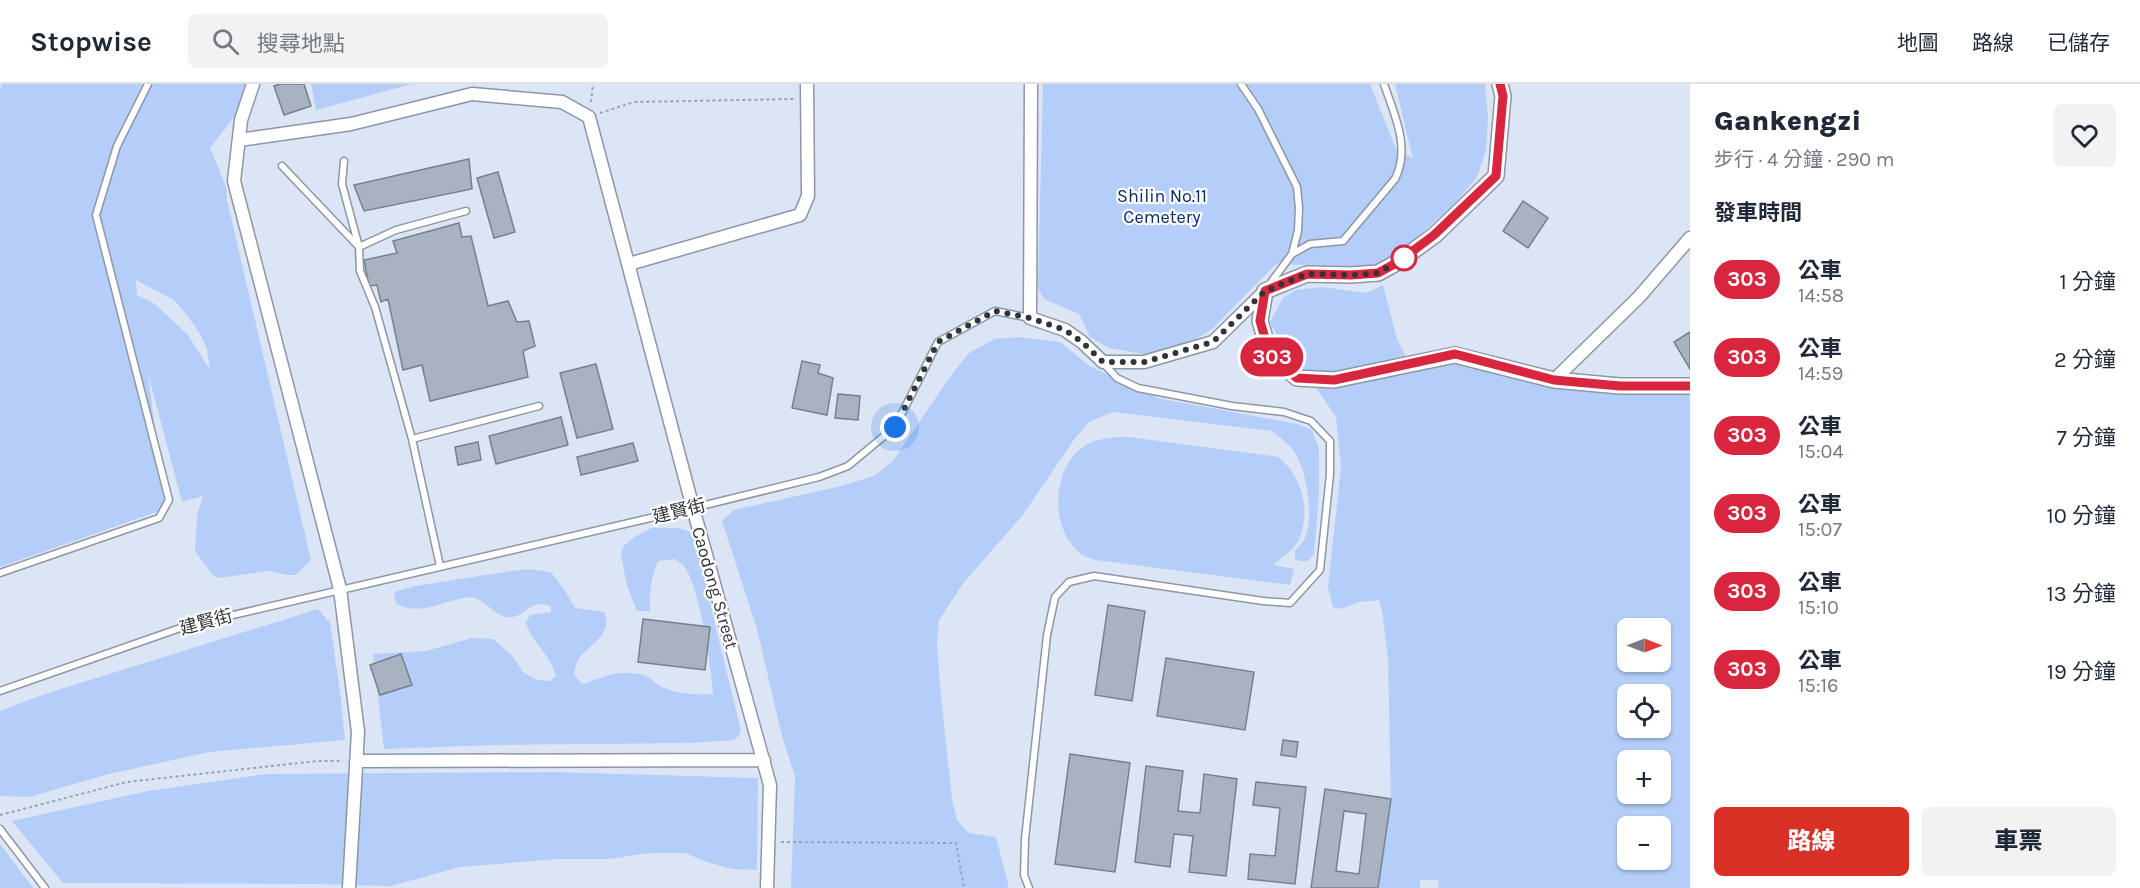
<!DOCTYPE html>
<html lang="zh-TW">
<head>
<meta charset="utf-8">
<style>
  body { margin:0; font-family:Karla,"Noto Sans TC",sans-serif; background:#f2f2f3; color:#1f2937; height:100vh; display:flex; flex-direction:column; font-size:22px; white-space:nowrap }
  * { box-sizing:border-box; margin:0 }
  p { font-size:20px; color:#747a83 }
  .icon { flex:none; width:33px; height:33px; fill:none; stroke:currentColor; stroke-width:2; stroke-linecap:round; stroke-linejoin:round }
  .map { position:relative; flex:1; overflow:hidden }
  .panel { display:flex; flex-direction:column; background:#fff; width:450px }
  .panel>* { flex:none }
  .badge { padding:0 12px; border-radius:20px; font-size:21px; line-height:39px }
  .needle { width:39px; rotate:90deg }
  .buttons { position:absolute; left:1617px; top:534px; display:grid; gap:12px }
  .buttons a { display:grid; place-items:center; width:54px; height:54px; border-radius:9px; background:#fff; box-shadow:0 2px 4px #0004; font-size:30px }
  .you { position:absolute; width:30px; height:30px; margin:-15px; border:4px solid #fff; border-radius:50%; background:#1a73e8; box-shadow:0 0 0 9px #1a73e833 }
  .map>.badge { position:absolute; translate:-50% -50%; box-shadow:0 0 0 3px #fff }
  h2 { padding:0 24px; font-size:22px; line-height:54px }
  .round { display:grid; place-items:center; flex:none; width:63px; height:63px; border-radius:9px; background:#f2f2f3 }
  .headline { display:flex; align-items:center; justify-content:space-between; height:102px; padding:0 24px }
  h1 { font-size:28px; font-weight:800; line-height:45px }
  .action { display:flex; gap:12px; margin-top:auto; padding:12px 24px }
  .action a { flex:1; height:69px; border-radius:9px; background:#d93025; color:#fff; font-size:24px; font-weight:800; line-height:69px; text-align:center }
  .action a+a { background:#f2f2f3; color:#1f2937 }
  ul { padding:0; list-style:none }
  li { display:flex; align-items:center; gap:18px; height:78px; padding:0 24px }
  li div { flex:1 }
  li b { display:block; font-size:22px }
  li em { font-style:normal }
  li .badge { min-width:66px; font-weight:700; text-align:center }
  header { display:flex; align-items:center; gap:36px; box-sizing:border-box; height:84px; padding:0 30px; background:#fff; border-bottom:2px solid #e0e1e3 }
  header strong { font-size:28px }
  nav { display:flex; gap:33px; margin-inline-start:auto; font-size:21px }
  .search { width:420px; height:54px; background:#f2f2f3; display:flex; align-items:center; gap:15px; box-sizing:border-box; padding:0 21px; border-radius:9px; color:#747a83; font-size:22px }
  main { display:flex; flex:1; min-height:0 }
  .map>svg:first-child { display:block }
</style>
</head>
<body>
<header>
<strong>Stopwise</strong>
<div class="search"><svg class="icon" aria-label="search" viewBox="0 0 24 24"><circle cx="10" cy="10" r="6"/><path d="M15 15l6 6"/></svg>搜尋地點</div>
<nav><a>地圖</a><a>路線</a><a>已儲存</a></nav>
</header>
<main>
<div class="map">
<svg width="1690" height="804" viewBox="0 0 1690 804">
  <rect width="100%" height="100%" fill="#dce5f5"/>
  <path fill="#b4cdf9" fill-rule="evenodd" d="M2,0h248l-9,24 -31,40 16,39 1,13 84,360 -15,15h-9l-18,-4 -50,7 -7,-4 -17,-23 2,-35 6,-20 -21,6 -34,-129 17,136 -165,58v-478zM136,196l38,20 12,14 15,21 6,14 3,21 -22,-35 -33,-31 -18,-9z
    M311,0h101l-96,26z
    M1043,0h327l25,63 18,12 -18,-75h90l3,35 -2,32 -9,26 -20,24 -44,41 -21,17 -27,8 -89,-3 -64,65 -34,21 -33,4 -36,-6 -19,-11 -11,-23 -35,-15 -6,-11z
    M1383,201l14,54 16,32 40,-8 98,23 139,4v498h-251l-1,-8h-18v8h-42l13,-89 -3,-140 -5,-43 -4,-16 -20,2 -19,7 -7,-2 -5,-20 13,-120 -5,-50 -17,-25 -32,-36 -17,-34 13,-24 13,-8 26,-3 44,6zM1628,544h32v34h-32zM1628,610h32v34h-32zM1628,676h32v34h-32zM1628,742h32v34h-32z
    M1017,253l43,5 28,23 69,33 140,26 15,6 7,19v45l-5,60 -6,7h-9l-4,-3v-7c2,-4 7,-7 9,-11 11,-22 3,-71 -11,-90 -6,-8 -14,-13 -21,-19l-159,-19 -24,10 -14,16 -53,78 -58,66 -25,38 -2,24 4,52 11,103 5,21 12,13 27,4 13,51h-218l4,-111 -14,-45 -24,-103 -35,-108 12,-11 107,-24 33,-10 19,-15 56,-83 20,-25 26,-14z
    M1129,353l150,20c22,19 33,53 20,82 -5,11 -17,18 -26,26l21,4 -4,16 -194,-25c-5,-2 -12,-3 -16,-7 -30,-24 -28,-80 0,-104 14,-11 32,-12 49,-12z
    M651,444h27l15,5 48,198 -2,5 -6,4 -42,3 -197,2 -110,4 -11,-95 53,-3 46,-13 21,1 18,15 12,18 14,8 13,1 6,-5c-6,-23 -23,-31 -30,-53l4,-8 21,-3v-6c-21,-7 -25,9 -38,11 -16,3 -26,-17 -41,-20 -4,0 -9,1 -13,2 -23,5 -39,16 -63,5l-2,-12 22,-6 89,-14 23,-3 23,3 14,19 10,17 29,4c10,24 -16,32 -26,48 -2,4 -3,10 -4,14l8,10c13,-3 28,-11 41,-11 6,0 17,0 23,3 6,3 10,8 16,11 16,7 33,8 51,7 -1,-25 -14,-112 -30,-129 -2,-2 -5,-4 -8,-6l-17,2c-7,17 -9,32 -8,50h-13l-10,-25 -6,-32c2,-14 19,-19 30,-26z
    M318,525l12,14 10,68 5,49 -136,12 -100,22 -80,23 -29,-1v-85l45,-17z
    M553,688l205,6 -1,92 -25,-1 -25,-7 -22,-9h-36l-40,6h-51l-98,8 -69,19 -77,-2 -251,-1 -51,-62 136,-30 119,-17z
    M0,760l33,44h-33z"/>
  <path fill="#a9b2c0" stroke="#78808d" stroke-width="1.5" fill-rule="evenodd" d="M280,0h24l7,22 -27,9 -10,-29z
    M469,75l3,30 -108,22 -10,-26z
    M498,88l17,60 -21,6 -17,-60z
    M1523,117l25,17 -20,30 -25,-17z
    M459,139l3,14 9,-1 17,70 20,-5 9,21 12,-1 6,25 -12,5 5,26 -98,24 -8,-36 -19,5 -15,-71 -7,3 -4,-17 -8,1 -5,-26 33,-7 -4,-12z
    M1690,248v37l-16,-27z
    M802,277l18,4 -2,8 15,5 -6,37 -35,-7z
    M596,280l17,65 -36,9 -17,-65z
    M838,310l22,2 -2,24 -23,-2z
    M561,333l7,28 -72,19 -7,-28z
    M478,358l3,18 -23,5 -3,-18z
    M633,359l5,18 -57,14 -4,-18z
    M1108,521l37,6 -13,90 -37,-6z
    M643,535l67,8 -5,43 -67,-8z
    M401,570l11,31 -32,10 -10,-30z
    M1166,574l88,14 -9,58 -88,-14z
    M1283,656l15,2 -2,15 -15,-2z
    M1070,670l60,9 -15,109 -60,-8z
    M1146,682l37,5 -5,40 22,2 4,-39 33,5 -11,97 -37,-4 4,-36 -19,-2 -4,33 -35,-5z
    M1256,698l50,5 -11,97 -47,-5 2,-25 25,2 5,-48 -27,-3z
    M1325,705l66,10 -13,89h-67zM1344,727l22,3 -7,60 -23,-3z"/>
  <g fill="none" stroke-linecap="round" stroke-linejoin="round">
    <g stroke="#8e96a4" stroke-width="9">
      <path id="service" d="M1241,0l17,25 39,78 2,21 -1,23 -6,23 -23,31
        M344,77l-2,23 17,63 1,24 15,36 37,132 28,127
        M282,82l77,81 37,-17 70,-19
        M1292,170l18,-10 33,-3 52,-62c16,-31 -1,-65 -11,-95
        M412,355l127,-33
        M0,489l159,-55 10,-18 -73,-285 21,-69 31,-62
        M0,607l186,-65 507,-118 126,-31 29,-11 47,-39 43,-85 57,-31 35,7
        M0,745l45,59
        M1029,804l-5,-13 1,-36 22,-204 8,-38 14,-15 25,-6 169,25 27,2 30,-33 10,-96v-33l-19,-20 -27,-9 -52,-6 -94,-18 -21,-10 -14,-15"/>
    </g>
    <g stroke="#8e96a4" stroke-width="15">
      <path id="minor" d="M253,0l-12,36 -7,61 106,408 18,143 -9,156
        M1031,0l-1,234 35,12 17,12 21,20h41l69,-20 52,-51
        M239,56l112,-16 121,-30 90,8 27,15 104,391 77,277 -3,103
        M629,180l171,-49 8,-19 -1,-112
        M1554,296l85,-83 51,-59
        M356,677l408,-1"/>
    </g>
    <g stroke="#8e96a4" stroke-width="18">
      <path id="tertiary" d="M1500,0l3,12 -7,80 -61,59 -37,27 -20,11 -27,2 -44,-1 -42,17 -5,30 10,34 27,23 37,2 121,-25 99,25 66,6h70"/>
    </g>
    <path stroke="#9ca2af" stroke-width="2" stroke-dasharray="3 3" stroke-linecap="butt" d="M591,18l2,-18
      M600,29l34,-11 160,-3
      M0,731l127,-33 190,-21h26
      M781,758l175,1 8,45"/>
    <use href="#service" stroke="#fff" stroke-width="6"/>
    <use href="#minor" stroke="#fff" stroke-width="12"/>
    <use href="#tertiary" stroke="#fff" stroke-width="15"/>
  </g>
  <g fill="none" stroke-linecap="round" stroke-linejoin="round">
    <g stroke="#fff" stroke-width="14">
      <path id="line" d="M1500,0l3,12 -7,80 -62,59 -36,27 -20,11 -27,2 -44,-1 -42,17 -5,30 10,34 27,23 37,2 121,-26 99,26 66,6h70"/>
    </g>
    <use href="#line" stroke="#d7263d" stroke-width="9"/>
    <path stroke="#31343a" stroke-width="6" stroke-dasharray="0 10.8" d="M895,343l43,-85 57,-31 35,7 35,12 17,12 21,20h41l69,-20 52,-51 42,-17 44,1 27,-2 26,-15"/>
  </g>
  <circle fill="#fff" stroke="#d7263d" stroke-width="3" cx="1404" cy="174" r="12"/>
  <g text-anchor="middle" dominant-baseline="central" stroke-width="4.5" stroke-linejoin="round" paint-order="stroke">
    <g font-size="18" fill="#072b6d" stroke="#fff">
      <text x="1162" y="112">Shilin No.11<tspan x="1162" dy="21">Cemetery</tspan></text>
    </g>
    <g font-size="18" fill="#31343a" stroke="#fff">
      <text transform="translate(679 427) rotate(-14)">建賢街</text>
      <text transform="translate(715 504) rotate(74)">Caodong Street</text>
      <text transform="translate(206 538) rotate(-15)">建賢街</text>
    </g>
  </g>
</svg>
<div class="buttons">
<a><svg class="needle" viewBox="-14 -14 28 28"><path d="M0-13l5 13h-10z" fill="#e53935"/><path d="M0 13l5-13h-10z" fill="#747a83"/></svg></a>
<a><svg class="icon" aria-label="locate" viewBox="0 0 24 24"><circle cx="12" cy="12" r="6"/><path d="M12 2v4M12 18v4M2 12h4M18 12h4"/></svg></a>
<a>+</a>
<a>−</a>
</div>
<div class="you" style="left:895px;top:343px"></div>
<b class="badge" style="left:1272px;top:273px;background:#d7263d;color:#fff">303</b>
</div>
<section class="panel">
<div class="headline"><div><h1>Gankengzi</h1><p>步行 · 4 分鐘 · 290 m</p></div><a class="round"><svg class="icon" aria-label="heart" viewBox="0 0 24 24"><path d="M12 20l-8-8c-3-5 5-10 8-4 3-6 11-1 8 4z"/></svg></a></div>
<h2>發車時間</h2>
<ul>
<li><span class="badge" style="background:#d7263d;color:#fff">303</span><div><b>公車</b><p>14:58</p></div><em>1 分鐘</em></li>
<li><span class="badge" style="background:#d7263d;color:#fff">303</span><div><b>公車</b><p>14:59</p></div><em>2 分鐘</em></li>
<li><span class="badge" style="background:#d7263d;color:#fff">303</span><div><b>公車</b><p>15:04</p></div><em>7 分鐘</em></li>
<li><span class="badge" style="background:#d7263d;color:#fff">303</span><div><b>公車</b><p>15:07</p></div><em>10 分鐘</em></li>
<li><span class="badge" style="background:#d7263d;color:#fff">303</span><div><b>公車</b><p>15:10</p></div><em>13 分鐘</em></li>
<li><span class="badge" style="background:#d7263d;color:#fff">303</span><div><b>公車</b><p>15:16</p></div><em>19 分鐘</em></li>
</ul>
<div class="action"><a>路線</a><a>車票</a></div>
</section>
</main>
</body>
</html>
